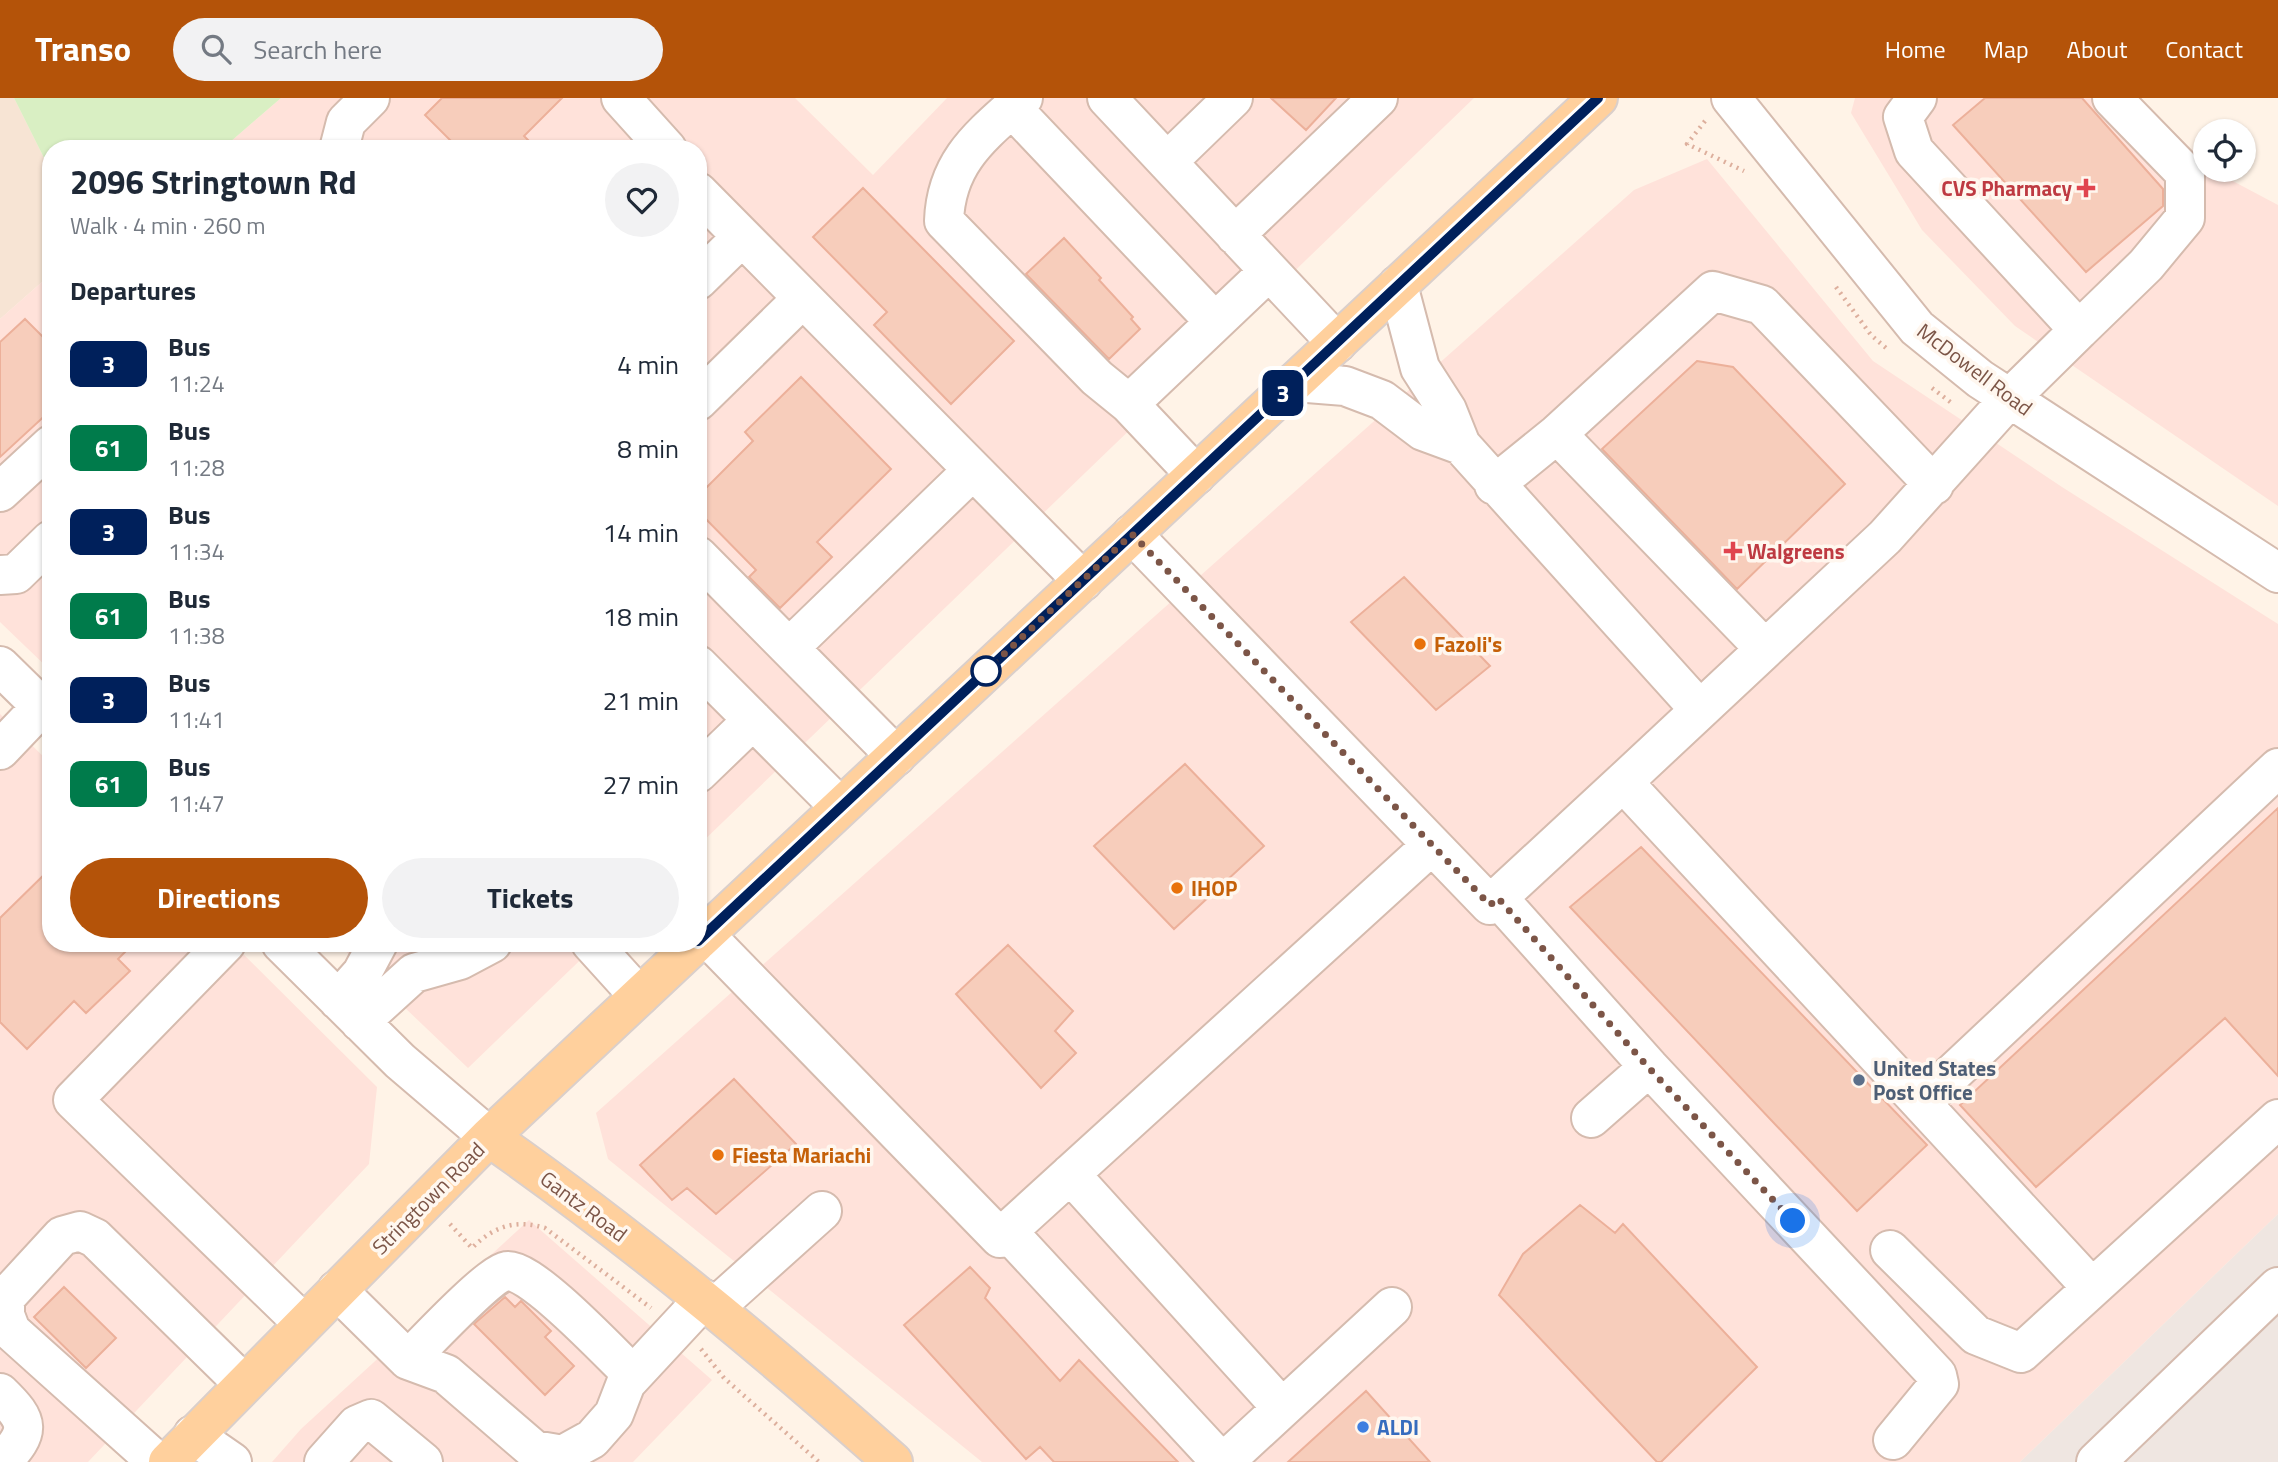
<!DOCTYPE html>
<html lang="en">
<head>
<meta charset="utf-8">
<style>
  body { margin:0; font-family:"Titillium Web",sans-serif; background:#f2f2f3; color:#1f2937; height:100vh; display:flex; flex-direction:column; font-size:26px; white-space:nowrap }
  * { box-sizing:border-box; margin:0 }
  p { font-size:23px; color:#747a83 }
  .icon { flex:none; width:38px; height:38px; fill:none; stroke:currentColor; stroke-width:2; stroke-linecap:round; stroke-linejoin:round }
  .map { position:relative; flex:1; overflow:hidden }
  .side { position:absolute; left:42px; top:42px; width:665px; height:812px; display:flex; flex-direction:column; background:#fff; border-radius:28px; box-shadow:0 2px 5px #0004 }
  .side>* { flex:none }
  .badge { padding:0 14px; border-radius:10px; font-size:24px; line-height:46px }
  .controls { position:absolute; left:2193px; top:21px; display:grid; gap:14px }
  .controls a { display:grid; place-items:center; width:63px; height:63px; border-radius:50%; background:#fff; box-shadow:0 2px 5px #0004; font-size:35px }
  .you { position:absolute; width:35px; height:35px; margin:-18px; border:5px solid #fff; border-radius:50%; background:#1a73e8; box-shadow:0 0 0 10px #1a73e833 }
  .map>.badge { position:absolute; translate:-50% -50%; box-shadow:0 0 0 4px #fff }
  h2 { padding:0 28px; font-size:26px; line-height:63px }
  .round { display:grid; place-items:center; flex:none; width:74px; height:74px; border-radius:37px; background:#f2f2f3 }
  .headline { display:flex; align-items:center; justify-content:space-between; height:119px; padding:0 28px }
  h1 { font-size:33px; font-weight:700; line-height:52px }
  .button { display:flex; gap:14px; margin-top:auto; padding:14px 28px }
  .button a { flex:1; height:80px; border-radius:42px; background:#b45309; color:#fff; font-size:28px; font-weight:700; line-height:80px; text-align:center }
  .button a+a { background:#f2f2f3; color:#1f2937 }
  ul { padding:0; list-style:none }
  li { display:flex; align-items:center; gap:21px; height:84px; padding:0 28px }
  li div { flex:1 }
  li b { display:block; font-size:26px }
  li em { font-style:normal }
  li .badge { min-width:77px; font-weight:700; text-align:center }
  header { display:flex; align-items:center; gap:42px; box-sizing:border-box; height:98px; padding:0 35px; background:#b45309; color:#fff }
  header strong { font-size:33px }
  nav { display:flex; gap:38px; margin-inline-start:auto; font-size:24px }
  .search { width:490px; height:63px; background:#f2f2f3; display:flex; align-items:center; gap:18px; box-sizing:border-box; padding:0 24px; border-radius:38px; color:#747a83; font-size:26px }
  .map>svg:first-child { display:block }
</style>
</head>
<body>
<header>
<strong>Transo</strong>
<div class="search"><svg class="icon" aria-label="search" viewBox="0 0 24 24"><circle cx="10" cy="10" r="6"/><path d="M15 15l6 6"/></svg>Search here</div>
<nav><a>Home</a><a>Map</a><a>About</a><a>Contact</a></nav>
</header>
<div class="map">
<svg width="2278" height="1364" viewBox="0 0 2278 1364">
  <rect width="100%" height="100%" fill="#fff3e7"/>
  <path fill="#f7e4d4" d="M0,0h14l37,74v102l-51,45z"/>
  <path fill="#ffe2da" d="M281,0h514l78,77 74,-77h527l-776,748v-697h-476z
    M1855,0h284l66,65v7h7l66,35v301l-263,-180 -93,-96 -71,-117z
    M1707,61l166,202 189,126 216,137v590l-258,248h-1038l-374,-303 -12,-46 1038,-923z
    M51,176v397l-51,-49v-303z
    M0,616l51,50v179h181l145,144 -8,77 -281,298h-88z
    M337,845h261l-130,125z
    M529,1122l183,160 -79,82h-361l29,-33z"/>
  <path fill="#efe6e1" d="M2278,1116v248h-258z"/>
  <path fill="#d9efc3" d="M14,0h267l-59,51h-171v23z"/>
  <path fill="#f7cdbb" stroke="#ecb09a" stroke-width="2" d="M442,0h120l-38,38 13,13h-78l-34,-34z
    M1271,0h65l-30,32z
    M1985,0h97l81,91v17l-77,66 -133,-147z
    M863,90l151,153 -63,63 -77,-79 13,-13 -74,-75z
    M1064,140l37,40 -2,2 34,37 -2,2 9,10 -31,30 -83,-85z
    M25,221l26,26v65l-51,47v-115z
    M1697,263l36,6 112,117 -108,105 -135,-140z
    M801,279l90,92 -74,73 15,15 -52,51 -31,-31 7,-7 -58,-59v-15l55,-55 -8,-9z
    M1404,479l86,89 -54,44 -85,-88z
    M1185,666l79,82 -90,83 -80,-83z
    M2278,710v268l-53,-58 -189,169 -76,-82z
    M1641,749l286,298 -70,66 -287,-304z
    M51,770v75h83l-16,16 12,12 -44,42 -12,-12 -47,48 -27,-27v-104z
    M1008,847l65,66 -18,20 21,22 -35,35 -85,-94z
    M734,981l62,65 -80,70 -29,-26 -15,12 -32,-35z
    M1580,1107l35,28 8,-9 134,143 -96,95h-4l-158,-167 24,-41z
    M970,1169l20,21 -5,10 75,83 19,-21 99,102h-124l-14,-15 -14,12 -122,-134z
    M64,1189l52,51 -30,30 -52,-51z
    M505,1199l10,10 6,-6 30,30 -6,6 29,29 -29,29 -71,-71z
    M1366,1293l64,71h-142z"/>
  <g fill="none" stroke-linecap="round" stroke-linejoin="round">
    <g stroke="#d5bbae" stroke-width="42">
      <path id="minor" d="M621,0l46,51
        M1023,0c-41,37 -77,63 -79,123l153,157 32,26 140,-133
        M1107,0l230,245
        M1731,0l186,230 63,51 298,194
        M1917,0l-14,19 11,34 165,179 -69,68 -125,139 -262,245 298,321 357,-335
        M1012,10l203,214
        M339,51l7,-27 24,-24
        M1167,64l66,-64
        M698,94l385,389
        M1235,137l143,-137
        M698,182l44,-43
        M1398,187l22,83 27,42 14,35 239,265
        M2079,232l67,-65 39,-47v-45l-73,-75
        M1295,284l50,4 37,14 41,31 38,14
        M698,303l104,-102
        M1129,306l67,71
        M1557,336l208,215
        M1494,387l63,-51 156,-143 49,14 172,180
        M0,394l51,-47
        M1132,436l358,371 133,-123
        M698,458l198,200
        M0,477l16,-1 35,-34
        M789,550l184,-178
        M698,567l142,142
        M0,568l51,50
        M0,652l41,-43
        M698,675l55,-53
        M1498,800l151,169 288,308 2,9 -46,56
        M705,837l295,303 432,-393
        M226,845l-153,157 230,223
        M281,845l119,118 89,76
        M591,845l48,53
        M338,902l24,-27 16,-30
        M360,924l54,-49 46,-13 32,-17
        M1921,1005l171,185
        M1591,1020l58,-51
        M1070,1076l212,234
        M1007,1133l214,231
        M1890,1152l86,85 45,18 257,-234
        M337,1192l71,70 38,14 88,76 29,5 29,-16 22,-25 12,-31 78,-84
        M714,1210l108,-97
        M408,1262c17,-17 81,-86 99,-89 24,-3 105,84 126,104
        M0,1295c30,29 31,38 2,69
        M193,1337l39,27
        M157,1364l-146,-131 -6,-16v-17l57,-62 18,-5 15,7 148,145
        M324,1364l33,-37 14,-6 52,43
        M1224,1364l168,-155
        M2096,1364l182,-175"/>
    </g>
    <g stroke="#dacfcb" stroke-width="42">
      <path id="major" d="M698,843l900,-843
        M489,1039c142,99 275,210 404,325
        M168,1364l321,-325 207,-194"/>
    </g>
    <path stroke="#ddaf9d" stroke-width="4.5" stroke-dasharray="2 5" stroke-linecap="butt" d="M1705,23l-18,23 57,27
      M1836,189l35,48 15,13
      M1932,290l21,16
      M450,1126l22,24c22,-22 44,-29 73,-20l106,80
      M701,1251l23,29 95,84"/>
    <use href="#minor" stroke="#fff" stroke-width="38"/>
    <use href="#major" stroke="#ffd09d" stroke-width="38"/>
  </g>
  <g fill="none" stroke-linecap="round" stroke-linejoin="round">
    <g stroke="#fff" stroke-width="16">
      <path id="line" d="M698,843l900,-843"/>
    </g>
    <use href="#line" stroke="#00205b" stroke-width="10"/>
    <path stroke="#7c5547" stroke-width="7" stroke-dasharray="0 12.6" d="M986,573l146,-137 358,371 8,-7 150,169 145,154"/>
  </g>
  <g fill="#e0444e" stroke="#fff7ef" stroke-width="2.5">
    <path d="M2082.5 79.5h7v7h7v7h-7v7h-7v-7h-7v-7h7z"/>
    <path d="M1729.5 442.5h7v7h7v7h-7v7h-7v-7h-7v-7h7z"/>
  </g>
  <g fill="#e8710a" stroke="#fff7ef" stroke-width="2.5">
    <circle cx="1420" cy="546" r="7"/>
    <circle cx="1177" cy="790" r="7"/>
    <circle cx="718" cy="1057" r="7"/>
  </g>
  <circle fill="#fff" stroke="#00205b" stroke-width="3.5" cx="986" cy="573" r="14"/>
  <circle fill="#5c6f8a" stroke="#fff7ef" stroke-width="2.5" cx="1859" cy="982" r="7"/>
  <circle fill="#3f7fe0" stroke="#fff7ef" stroke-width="2.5" cx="1363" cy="1329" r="7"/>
  <g text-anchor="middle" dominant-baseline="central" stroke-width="7" stroke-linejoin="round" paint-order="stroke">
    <g font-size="21" font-weight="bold" fill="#be3a42" stroke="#fff7ef" text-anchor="end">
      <text x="2072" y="90">CVS Pharmacy</text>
      <text x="1747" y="453" text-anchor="start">Walgreens</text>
    </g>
    <g font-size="21" fill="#7c5547" stroke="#fff7ef">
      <text transform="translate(1975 271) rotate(37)">McDowell Road</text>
      <text transform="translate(428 1100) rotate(-45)">Stringtown Road</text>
      <text transform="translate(584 1108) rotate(37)">Gantz Road</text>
    </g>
    <g font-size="21" font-weight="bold" fill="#c56008" stroke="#fff7ef" text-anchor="start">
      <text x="1434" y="546">Fazoli's</text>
      <text x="1191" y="790">IHOP</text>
      <text x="732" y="1057">Fiesta Mariachi</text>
    </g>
    <g font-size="21" font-weight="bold" fill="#4e5e75" stroke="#fff7ef" text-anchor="start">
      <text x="1873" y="970">United States<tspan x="1873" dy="24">Post Office</tspan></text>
    </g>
    <g font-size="21" font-weight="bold" fill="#366cbe" stroke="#fff7ef" text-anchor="start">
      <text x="1377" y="1329">ALDI</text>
    </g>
  </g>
</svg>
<div class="controls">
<a><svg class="icon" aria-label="locate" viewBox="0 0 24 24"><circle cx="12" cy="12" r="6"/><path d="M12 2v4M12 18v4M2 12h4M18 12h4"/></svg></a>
</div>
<div class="you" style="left:1793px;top:1123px"></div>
<b class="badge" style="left:1283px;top:295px;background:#00205b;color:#fff">3</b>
<section class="side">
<div class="headline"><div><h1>2096 Stringtown Rd</h1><p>Walk · 4 min · 260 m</p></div><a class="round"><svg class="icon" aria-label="heart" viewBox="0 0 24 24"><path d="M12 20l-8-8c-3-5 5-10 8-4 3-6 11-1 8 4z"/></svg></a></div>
<h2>Departures</h2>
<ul>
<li><span class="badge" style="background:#00205b;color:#fff">3</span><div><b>Bus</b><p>11:24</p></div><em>4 min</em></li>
<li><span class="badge" style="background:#007b4b;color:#fff">61</span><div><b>Bus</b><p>11:28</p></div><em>8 min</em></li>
<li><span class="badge" style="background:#00205b;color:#fff">3</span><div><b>Bus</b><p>11:34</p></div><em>14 min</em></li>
<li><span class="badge" style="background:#007b4b;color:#fff">61</span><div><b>Bus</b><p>11:38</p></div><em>18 min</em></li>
<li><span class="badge" style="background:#00205b;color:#fff">3</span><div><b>Bus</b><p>11:41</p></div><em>21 min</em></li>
<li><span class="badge" style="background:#007b4b;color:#fff">61</span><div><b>Bus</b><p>11:47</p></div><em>27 min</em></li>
</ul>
<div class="button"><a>Directions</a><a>Tickets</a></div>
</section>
</div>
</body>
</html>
